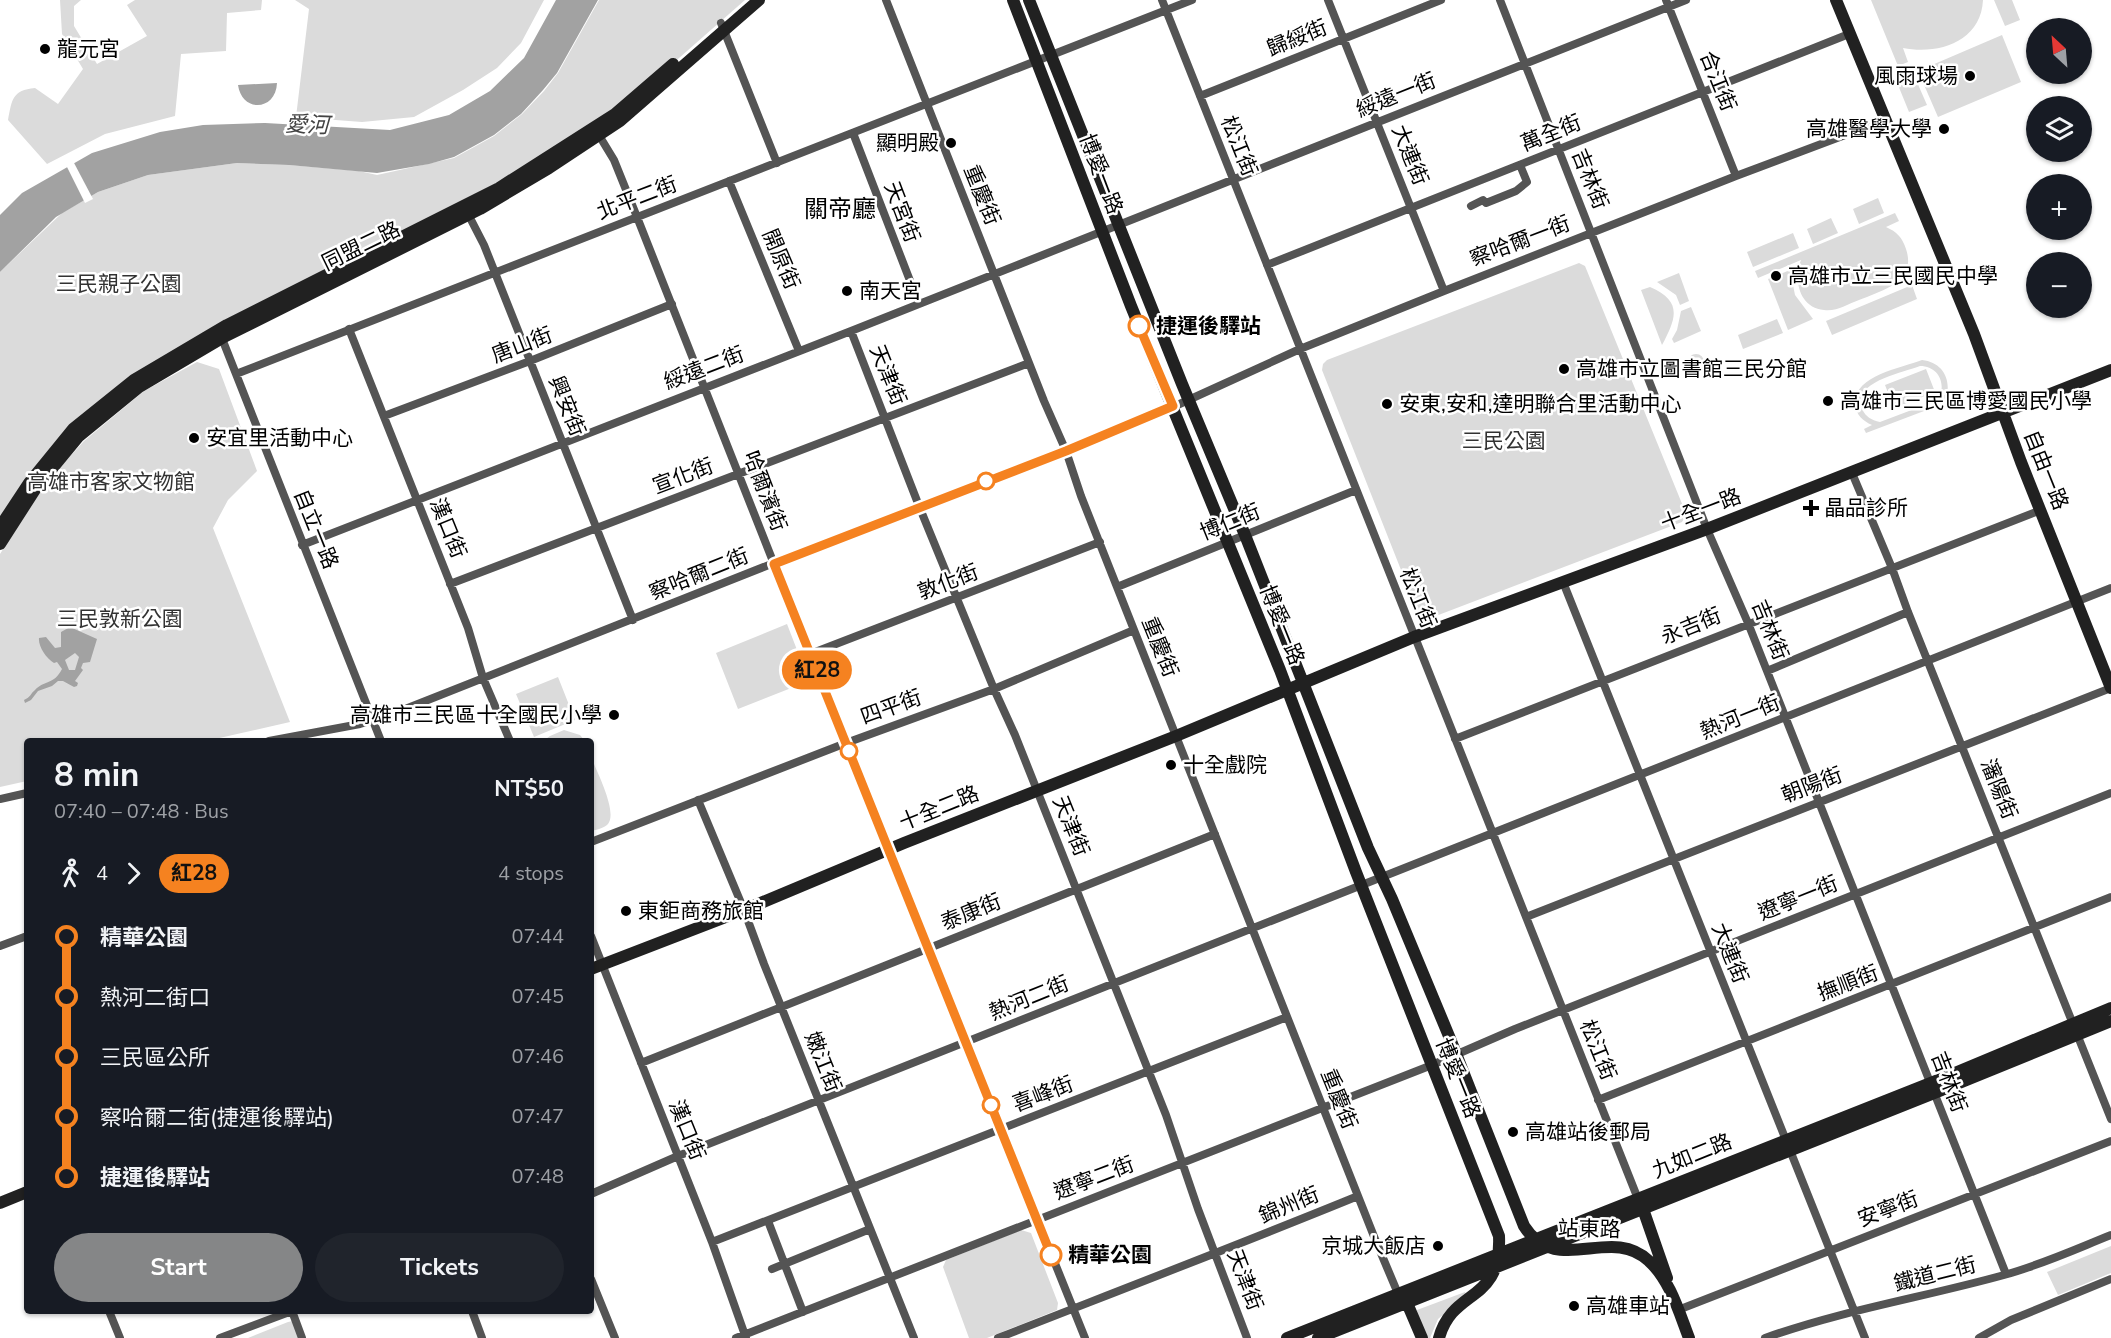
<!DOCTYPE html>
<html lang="en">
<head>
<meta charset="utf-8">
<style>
  body { margin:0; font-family:"Nunito Sans","Noto Sans TC",sans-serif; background:#20242c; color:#f1f3f6; height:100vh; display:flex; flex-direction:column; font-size:22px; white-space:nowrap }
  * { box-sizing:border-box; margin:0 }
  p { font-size:20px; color:#9ea1a6 }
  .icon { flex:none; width:33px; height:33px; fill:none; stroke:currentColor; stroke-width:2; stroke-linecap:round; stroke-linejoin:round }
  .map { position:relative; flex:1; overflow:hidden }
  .sheet { position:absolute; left:24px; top:738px; width:570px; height:576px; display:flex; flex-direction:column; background:#171b24; border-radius:6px; box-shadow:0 2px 4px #0004 }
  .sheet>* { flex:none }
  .badge { padding:0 12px; border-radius:20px; font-size:21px; line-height:39px }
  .needle { width:39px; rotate:334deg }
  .tools { position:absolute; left:2026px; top:18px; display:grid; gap:12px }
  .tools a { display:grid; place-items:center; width:66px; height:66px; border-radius:50%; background:#171b24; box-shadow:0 2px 4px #0004; font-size:30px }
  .map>.badge { position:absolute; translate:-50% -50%; box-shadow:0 0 0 3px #fff }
  .legs { display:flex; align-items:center; gap:9px; height:66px; padding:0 30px; font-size:20px }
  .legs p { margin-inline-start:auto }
  .head { display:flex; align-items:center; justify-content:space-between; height:102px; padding:0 30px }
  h1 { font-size:33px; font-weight:700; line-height:45px }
  .button { display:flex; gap:12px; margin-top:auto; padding:12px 30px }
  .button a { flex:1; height:69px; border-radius:36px; background:#858687; color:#fff; font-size:24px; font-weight:700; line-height:69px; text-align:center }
  .button a+a { background:#20242c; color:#f1f3f6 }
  ul { padding:0 30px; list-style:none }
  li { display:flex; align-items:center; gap:21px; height:60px; font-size:22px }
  li i { display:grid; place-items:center; width:9px; height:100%; margin:0 8px; background:currentColor }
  li i::after { content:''; width:15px; height:15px; margin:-8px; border:4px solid; border-radius:50%; background:#171b24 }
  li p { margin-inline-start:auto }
  li:first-child i { background:linear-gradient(#0000 50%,currentColor 0) }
  li:last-child i { background:linear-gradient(currentColor 50%,#0000 0) }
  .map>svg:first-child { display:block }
</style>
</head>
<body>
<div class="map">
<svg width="2111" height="1338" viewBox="0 0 2111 1338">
  <rect width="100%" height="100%" fill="#fff"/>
  <path fill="#dbdbdb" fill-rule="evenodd" d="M60,0h21l-7,6v20l23,38 50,-28 -20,-31 8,-5h127l-1,10 -34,3 -1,38 -45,3 -6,62 -70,18 -58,30 -39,-44c4,-20 4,-30 27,-32l23,16 25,-35 -21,-35z
    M295,0h249l-23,43 -24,25 -34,22 -49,27 -52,5 -66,-5 13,-108z
    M599,0h146l-116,102 -65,46 -439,240 -125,139v-255l62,-59 36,-21 50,-17 89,-12 52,2 70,6 18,4 77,-17 40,-22 28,-22 22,-23 14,-18z
    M1871,0h112c-2,42 -45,55 -80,48l5,14 -10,4z
    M1994,0h18l8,20 -15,6z
    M2002,35l19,47 -83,35 -20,-46z
    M1913,73l14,32 -18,7 -13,-32z
    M1878,198l6,15 -25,11 -6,-15z
    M1895,213l4,8 -13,6c11,5 16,10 20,22 11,33 -23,41 -47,51 -11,4 -23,12 -35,10 -25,-2 -31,-31 -23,-50l-43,18 -3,-7z
    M1831,218l7,15 -25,11 -6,-15z
    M1793,233l6,15 -46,19 -6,-15z
    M1579,263l6,3 100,245v6l-3,5 -254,97 -8,-1 -98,-248 1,-6 4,-4z
    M1790,270l5,25 18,24 -25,11 -20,-51z
    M1679,273l10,28 -9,4 -4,-10 -19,-13z
    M1912,285l5,14 -85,36 -6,-14z
    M1650,287c32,14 27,30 12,58l-21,-55z
    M1691,307l10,24 -27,12 -2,-4 5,-9 4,-19z
    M1777,319l6,14 -40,16 -5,-14z
    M1688 362a8 8 0 1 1 16 0a8 8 0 1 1-16 0Z
    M1922,360c20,2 30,19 24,38l13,-5 2,4 -95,36 -2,-4 8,-4c-9,-4 -16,-10 -17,-21 -2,-28 46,-36 67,-44zM1920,366c19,0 27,19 18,34l-58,22c-9,-2 -14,-5 -18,-13 -11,-27 40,-36 58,-43z
    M197,362l22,7 38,102 -29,29 -15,28 77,194 -84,19h-179v40l-27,6v-233l43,-68 41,-45 60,-50z
    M1926,369l9,23 -41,16 -9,-23z
    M787,624l22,57 -71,28 -22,-56z
    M558,677l17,43 -41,17 -18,-43z
    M564,730l16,5 5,6h-42l7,-5z
    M591,757c5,13 27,55 17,67 -4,4 -12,6 -17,7z
    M1021,1230l10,3 27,70 -1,7 -70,28h-18l-26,-71 3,-7z
    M2111,1246v27l-53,22 -11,-23z
    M1465,1292l2,3 -29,24 -8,19h-4l-9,-23v-5z
    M293,1321l6,17h-51l40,-16z"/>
  <path fill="#a2a2a2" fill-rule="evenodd" d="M556,0h42l-41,73 -14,17 -22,24 -27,21 -40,22 -25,7 -52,9 -88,-8 -52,-2 -89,12 -50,17 -42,25 -56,55v-57l22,-22 70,-40 68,-21 43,-7 62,-2 125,7 59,-15 41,-24 34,-33z
    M277,83c-1,28 -35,30 -39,2z
    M70,627l27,12 -7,23 -7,1 -2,5 2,2 -8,11 3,2 -1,3 -3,1 -11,-6h-5l-6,5 -14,5 -7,9 -6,3 -1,-3c7,-3 6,-6 11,-10 9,-10 19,-5 27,-21l-5,-7 -3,1c-8,-5 -16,-17 -15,-25l7,-1 9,11 6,-1v-15zM75,653l4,4 -4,13h-6l-4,-10z"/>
  <path fill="#fff" d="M73,161l20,38 -8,4 -19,-38z"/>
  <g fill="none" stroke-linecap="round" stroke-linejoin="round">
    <path stroke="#545454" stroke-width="8" d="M886,0l158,401 22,50 15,45 294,743 24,57
      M1162,0l478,1204
      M1328,0l116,291
      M1500,0l207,529 41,94 258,651
      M1666,0l70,176
      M721,23l56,140
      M1200,96l241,-96
      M597,132l17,28 23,57 137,347 311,774
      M853,133l66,171
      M729,181l70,170
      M1471,206l12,-6 3,3 30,-12 11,-9 -7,-17
      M467,212l17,33 149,375
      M1267,265l582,-231
      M349,329l119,299 15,50 27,63
      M851,331l68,175 75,183 21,46 151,380 32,94 49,129
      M221,336l160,405
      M236,374l956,-374
      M384,416l146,-55 142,-57
      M1852,473l40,95 16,44 203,507
      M302,545l549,-214 835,-331
      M1563,582l302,756
      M450,584l579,-221
      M1117,587l239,-97
      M810,654l290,-112
      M1767,671l141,-59
      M1455,739l586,-229
      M269,741l91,-17 30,-9 399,-158 277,-106 107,-44 127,-58 144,-58 292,-115 149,-56
      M0,799l27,-6
      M698,800l46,110 20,54 150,374
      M591,842l255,-99 148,-54 140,-59
      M1526,917l585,-229
      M591,936l121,306 34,96
      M0,946l27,-10
      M641,1063l574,-229
      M1598,1100l513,-203
      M591,1194l87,-38 1433,-568
      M768,1221l35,91
      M712,1242l575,-225
      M772,1269l98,-40
      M591,1279l24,59
      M1678,1310l433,-169
      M109,1311l11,27
      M292,1311l10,27
      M472,1311l10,27
      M220,1338l72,-27
      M736,1338l696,-273 83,-36 596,-236
      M998,1338c120,-47 240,-93 360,-142
      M1765,1338c78,-28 160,-41 239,-63 37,-10 72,-26 107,-40
      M1979,1338l32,-18 100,-41"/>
    <path stroke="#212121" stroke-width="12" d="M1013,0l118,306 149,364 76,202 143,364c3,68 -46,51 -60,102
      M1029,0l153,384 63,151 123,313 24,51 59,142 73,185c33,52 86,-2 125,35 21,19 30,51 40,77
      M1836,0l138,334 47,128 90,226
      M0,527l29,-44 44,-54 61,-49 93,-55 272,-137 116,-74 58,-50
      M0,544l36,-56 43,-52 60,-49 83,-49 258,-129 69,-41 71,-47 139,-121
      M591,969l153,-59 160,-67 272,-107 238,-99 293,-108 404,-159
      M0,1203l27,-11
      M1643,1209l24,69
      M1407,1303l15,35
      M1287,1338l651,-258 173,-72
      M1318,1338l624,-248 169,-69"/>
  </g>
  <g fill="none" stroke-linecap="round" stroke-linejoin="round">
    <g stroke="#fff" stroke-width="14">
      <path id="line-1" d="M1051,1255l-277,-691 292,-113 107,-45 -34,-80"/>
    </g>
    <use href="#line-1" stroke="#f58220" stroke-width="9"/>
  </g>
  <g fill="#000" stroke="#fff" stroke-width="2">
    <circle cx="45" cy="49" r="6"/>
    <circle cx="1970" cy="76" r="6"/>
    <circle cx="1944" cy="129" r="6"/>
    <circle cx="951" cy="143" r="6"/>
    <circle cx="1776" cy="276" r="6"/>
    <circle cx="847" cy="291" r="6"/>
    <circle cx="1564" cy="369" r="6"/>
    <circle cx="1828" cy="401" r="6"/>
    <circle cx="1387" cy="404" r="6"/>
    <circle cx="194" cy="438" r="6"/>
    <path d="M1808 499h6v6h6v6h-6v6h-6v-6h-6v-6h6z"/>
    <circle cx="614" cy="715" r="6"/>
    <circle cx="1171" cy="765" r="6"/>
    <circle cx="626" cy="911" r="6"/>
    <circle cx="1513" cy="1132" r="6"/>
    <circle cx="1438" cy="1246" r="6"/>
    <circle cx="1574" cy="1306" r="6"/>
  </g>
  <g fill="#fff" stroke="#f58220" stroke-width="3">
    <circle cx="1139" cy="326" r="10"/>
    <circle cx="986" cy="481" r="8"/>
    <circle cx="849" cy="751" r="8"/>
    <circle cx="991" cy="1105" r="8"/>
    <circle cx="1051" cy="1255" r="10"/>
  </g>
  <g text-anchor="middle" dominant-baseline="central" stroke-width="5" stroke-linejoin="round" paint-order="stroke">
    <g font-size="21" fill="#000" stroke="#fff">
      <text transform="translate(1297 38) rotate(-22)">歸綏街</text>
      <text transform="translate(1718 81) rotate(68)">合江街</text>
      <text transform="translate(1396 95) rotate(-22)">綏遠一街</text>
      <text transform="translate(1551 133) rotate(-22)">萬全街</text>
      <text transform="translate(1239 146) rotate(68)">松江街</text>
      <text transform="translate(1410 155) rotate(68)">大連街</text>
      <text transform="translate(1101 174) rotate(69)">博愛一路</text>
      <text transform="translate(1590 179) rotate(68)">吉林街</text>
      <text transform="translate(982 195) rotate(68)">重慶街</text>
      <text transform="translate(637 198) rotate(-21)">北平二街</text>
      <text transform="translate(902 212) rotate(69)">天宮街</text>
      <text transform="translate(1520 241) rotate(-21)">察哈爾一街</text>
      <text transform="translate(361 246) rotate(-26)">同盟二路</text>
      <text transform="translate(781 259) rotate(67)">開原街</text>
      <text transform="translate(522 345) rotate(-21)">唐山街</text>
      <text transform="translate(704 368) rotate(-21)">綏遠二街</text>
      <text transform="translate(888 375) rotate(68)">天津街</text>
      <text transform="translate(567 406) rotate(68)">興安街</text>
      <text transform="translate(2046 470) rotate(68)">自由一路</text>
      <text transform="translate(683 476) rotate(-21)">宣化街</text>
      <text transform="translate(765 491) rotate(69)">哈爾濱街</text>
      <text transform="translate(1701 510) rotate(-21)">十全一路</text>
      <text transform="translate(1230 522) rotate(-22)">博仁街</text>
      <text transform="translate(448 528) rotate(68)">漢口街</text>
      <text transform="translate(316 529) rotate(68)">自立一路</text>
      <text transform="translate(699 574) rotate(-22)">察哈爾二街</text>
      <text transform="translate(948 582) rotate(-21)">敦化街</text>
      <text transform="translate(1418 598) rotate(68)">松江街</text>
      <text transform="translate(1282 625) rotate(68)">博愛一路</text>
      <text transform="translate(1691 626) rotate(-22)">永吉街</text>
      <text transform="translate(1770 630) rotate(68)">吉林街</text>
      <text transform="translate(1160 647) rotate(68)">重慶街</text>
      <text transform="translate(891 707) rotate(-20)">四平街</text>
      <text transform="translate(1740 717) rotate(-22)">熱河一街</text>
      <text transform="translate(1812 785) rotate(-21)">朝陽街</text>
      <text transform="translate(1999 789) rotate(68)">瀋陽街</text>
      <text transform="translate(939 808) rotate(-22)">十全二路</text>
      <text transform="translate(1071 826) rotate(68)">天津街</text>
      <text transform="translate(1798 898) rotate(-22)">遼寧一街</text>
      <text transform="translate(971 912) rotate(-22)">泰康街</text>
      <text transform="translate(1730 953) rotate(68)">大連街</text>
      <text transform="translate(1848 983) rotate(-21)">撫順街</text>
      <text transform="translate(1029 998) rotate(-22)">熱河二街</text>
      <text transform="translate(1598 1050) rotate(68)">松江街</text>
      <text transform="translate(823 1062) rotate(68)">嫩江街</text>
      <text transform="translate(1458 1078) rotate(68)">博愛一路</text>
      <text transform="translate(1949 1082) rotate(69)">吉林街</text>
      <text transform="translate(1043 1094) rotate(-21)">喜峰街</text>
      <text transform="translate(1339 1099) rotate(68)">重慶街</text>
      <text transform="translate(687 1130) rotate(68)">漢口街</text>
      <text transform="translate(1692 1156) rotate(-22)">九如二路</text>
      <text transform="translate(1094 1178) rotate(-21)">遼寧二街</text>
      <text transform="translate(1289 1205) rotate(-22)">錦州街</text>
      <text transform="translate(1888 1209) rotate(-21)">安寧街</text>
      <text transform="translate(1589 1229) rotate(1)">站東路</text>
      <text transform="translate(1935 1274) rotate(-14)">鐵道二街</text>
      <text transform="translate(1245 1280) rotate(69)">天津街</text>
    </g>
    <g font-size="21" fill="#000" stroke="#fff" text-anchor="start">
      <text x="57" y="49">龍元宮</text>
      <text x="1958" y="76" text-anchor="end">風雨球場</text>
      <text x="1932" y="129" text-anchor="end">高雄醫學大學</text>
      <text x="939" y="143" text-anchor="end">顯明殿</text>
      <text x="1788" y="276">高雄市立三民國民中學</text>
      <text x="859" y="291">南天宮</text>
      <text x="1576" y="369">高雄市立圖書館三民分館</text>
      <text x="1840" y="401">高雄市三民區博愛國民小學</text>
      <text x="1399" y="404">安東,安和,達明聯合里活動中心</text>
      <text x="206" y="438">安宜里活動中心</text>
      <text x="1824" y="508">晶品診所</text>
      <text x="602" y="715" text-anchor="end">高雄市三民區十全國民小學</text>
      <text x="1183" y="765">十全戲院</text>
      <text x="638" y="911">東鉅商務旅館</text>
      <text x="1525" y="1132">高雄站後郵局</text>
      <text x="1426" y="1246" text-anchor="end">京城大飯店</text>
      <text x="1586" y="1306">高雄車站</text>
    </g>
    <g font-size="21" fill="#323232" stroke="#fff">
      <text x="119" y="284">三民親子公園</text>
      <text x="1504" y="441">三民公園</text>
      <text x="111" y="482">高雄市客家文物館</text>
      <text x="120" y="619">三民敦新公園</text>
    </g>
    <g font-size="21" font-weight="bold" fill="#000" stroke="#fff" text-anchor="start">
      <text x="1156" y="326">捷運後驛站</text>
      <text x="1068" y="1255">精華公園</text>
    </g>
    <g font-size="22" font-style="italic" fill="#434343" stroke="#fff">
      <text transform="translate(307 125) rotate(2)">愛河</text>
    </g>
    <g font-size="24" fill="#000" stroke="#fff">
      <text x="840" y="209">關帝廳</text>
    </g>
  </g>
</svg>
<div class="tools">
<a><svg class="needle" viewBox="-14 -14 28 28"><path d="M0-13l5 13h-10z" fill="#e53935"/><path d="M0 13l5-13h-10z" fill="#9ea1a6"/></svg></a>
<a><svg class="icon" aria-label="layers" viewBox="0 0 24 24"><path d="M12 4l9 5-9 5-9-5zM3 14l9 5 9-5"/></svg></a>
<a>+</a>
<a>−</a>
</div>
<b class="badge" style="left:817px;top:670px;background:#f58220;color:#111">紅28</b>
<section class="sheet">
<div class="head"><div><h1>8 min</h1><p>07:40 – 07:48 · Bus</p></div><b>NT$50</b></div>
<div class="legs"><svg class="icon" aria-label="walk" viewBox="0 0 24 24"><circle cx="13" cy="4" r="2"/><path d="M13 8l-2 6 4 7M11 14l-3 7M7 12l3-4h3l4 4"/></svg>4<svg class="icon" aria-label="forward" viewBox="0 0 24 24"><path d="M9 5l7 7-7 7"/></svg><b class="badge" style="background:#f58220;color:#111">紅28</b><p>4 stops</p></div>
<ul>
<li><i style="color:#f58220"></i><b>精華公園</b><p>07:44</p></li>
<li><i style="color:#f58220"></i><span>熱河二街口</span><p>07:45</p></li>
<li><i style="color:#f58220"></i><span>三民區公所</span><p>07:46</p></li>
<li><i style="color:#f58220"></i><span>察哈爾二街(捷運後驛站)</span><p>07:47</p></li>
<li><i style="color:#f58220"></i><b>捷運後驛站</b><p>07:48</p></li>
</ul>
<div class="button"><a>Start</a><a>Tickets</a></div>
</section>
</div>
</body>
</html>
